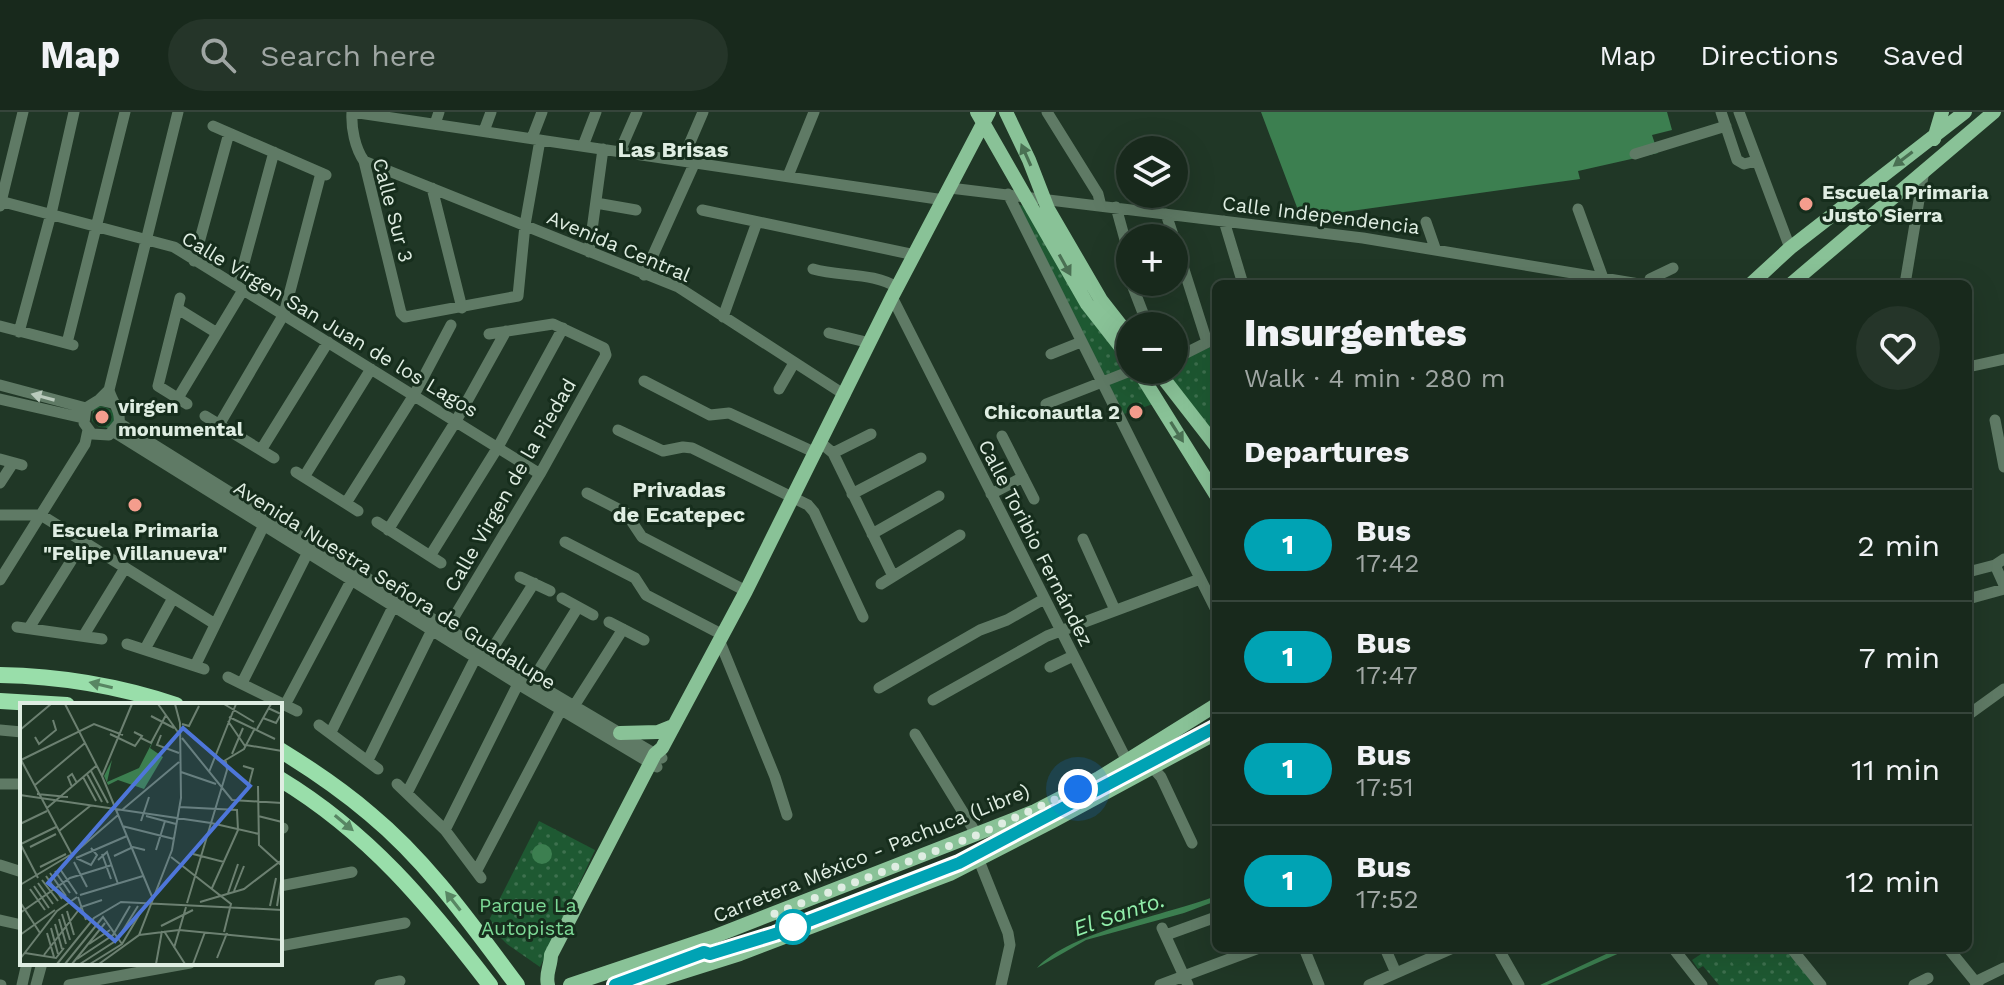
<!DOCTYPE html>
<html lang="en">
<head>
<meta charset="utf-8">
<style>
  body { margin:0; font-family:"Work Sans",sans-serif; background:#253529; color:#f1f3f6; height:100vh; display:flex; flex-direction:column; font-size:30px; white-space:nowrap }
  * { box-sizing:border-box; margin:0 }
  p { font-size:26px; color:#9fa6a3 }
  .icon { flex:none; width:44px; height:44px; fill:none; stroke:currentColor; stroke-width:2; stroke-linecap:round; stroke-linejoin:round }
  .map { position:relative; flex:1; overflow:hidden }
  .sheet { position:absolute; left:1212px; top:168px; width:760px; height:672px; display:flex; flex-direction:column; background:#18291c; border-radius:12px; box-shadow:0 8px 32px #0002,0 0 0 2px #36453b }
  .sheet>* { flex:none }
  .badge { padding:0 16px; border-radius:26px; font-size:28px; line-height:52px }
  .controls { position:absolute; left:1116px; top:24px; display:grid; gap:16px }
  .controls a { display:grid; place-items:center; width:72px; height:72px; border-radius:50%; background:#18291c; box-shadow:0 8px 32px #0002,0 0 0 2px #36453b; font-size:40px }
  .you { position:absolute; width:40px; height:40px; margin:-20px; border:6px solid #fff; border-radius:50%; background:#1a73e8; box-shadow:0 0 0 12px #1a73e833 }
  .map>.badge { position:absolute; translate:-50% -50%; box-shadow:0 0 0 4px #fff }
  h2 { padding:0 32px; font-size:30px; line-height:72px }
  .round { display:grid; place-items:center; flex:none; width:84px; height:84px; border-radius:42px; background:#253529 }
  .overview { display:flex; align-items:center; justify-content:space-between; height:136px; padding:0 32px }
  h1 { font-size:38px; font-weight:800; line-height:60px }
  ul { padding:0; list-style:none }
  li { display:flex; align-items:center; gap:24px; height:112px; padding:0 32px; border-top:2px solid #36453b }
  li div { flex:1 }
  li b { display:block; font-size:30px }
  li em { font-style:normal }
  li .badge { min-width:88px; font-weight:700; text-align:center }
  header { display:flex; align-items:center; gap:48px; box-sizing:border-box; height:112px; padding:0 40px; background:#18291c; border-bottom:2px solid #36453b }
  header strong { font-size:38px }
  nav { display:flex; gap:44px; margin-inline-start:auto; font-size:28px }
  .search { width:560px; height:72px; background:#253529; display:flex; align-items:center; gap:20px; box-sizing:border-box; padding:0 28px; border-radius:44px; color:#9fa6a3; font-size:30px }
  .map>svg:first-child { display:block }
</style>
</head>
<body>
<header>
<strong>Map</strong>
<div class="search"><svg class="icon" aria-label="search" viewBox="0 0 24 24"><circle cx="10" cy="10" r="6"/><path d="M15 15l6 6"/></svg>Search here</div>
<nav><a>Map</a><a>Directions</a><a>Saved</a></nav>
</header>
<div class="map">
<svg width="2004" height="873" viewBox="0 0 2004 873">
  <defs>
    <pattern id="grass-dots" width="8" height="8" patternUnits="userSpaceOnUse" patternTransform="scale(2)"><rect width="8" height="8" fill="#1e5932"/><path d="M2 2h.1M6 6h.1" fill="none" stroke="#3e714f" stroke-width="1.8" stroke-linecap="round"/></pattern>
  </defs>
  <rect width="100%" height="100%" fill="#203726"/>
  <path fill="url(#grass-dots)" d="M1019,93l4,1 60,99 47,61 23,38 -29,10z
    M1216,233v91l-52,-66h10v-8z
    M99,294c9,1 15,4 18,13l-8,9 -10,-1 -7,-6 1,-13z
    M539,709l56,29 -55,117 -33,-23 -20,-20z
    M1710,836h54l2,3 5,-3h20l31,37h-103l-16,-19 -5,3 -6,-9z"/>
  <path fill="#1e5932" d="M1738,836h13l4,6 -20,13 -8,-13z"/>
  <path fill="#3c7f50" d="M1261,0h406l5,18 -20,5 6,18 -80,18 2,8 -279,39z
    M532 742a10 10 0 1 1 20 0a10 10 0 1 1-20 0Z
    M1216,784v5l-32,12 -98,27 -49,28c34,-37 130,-53 179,-72z
    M1619,836h12l-84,37h-7z"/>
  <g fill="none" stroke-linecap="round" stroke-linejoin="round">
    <path stroke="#5f7a65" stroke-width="11" d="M352,0l592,88
      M352,0c-1,16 3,36 12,49l37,152 4,4 113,-21 7,-71 15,-85
      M1047,0l51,82 3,12
      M1721,0l16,48 7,4 12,-3
      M1739,0l51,136
      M435,12l4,-12
      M213,14l113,49
      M484,19l7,-19
      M532,26l10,-26
      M583,34l13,-34
      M620,39l17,-39
      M1635,42l91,-28
      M364,49l314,126 167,108
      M682,49l21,-49
      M788,64l26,-64
      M432,76l30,120
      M950,76l413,50 276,46
      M1008,82l208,416
      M0,89l174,46 366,227
      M596,91l40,7
      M0,94l23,-94
      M1116,95l11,40
      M1578,97l25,69
      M702,98l213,45
      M1166,102l8,24
      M1224,109l19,63
      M1426,110l9,26
      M1174,126l33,104
      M589,140l14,-103
      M194,149l35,-128
      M813,157c27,8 61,3 85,19
      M644,163l51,-113
      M1131,170l17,44
      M1649,172l1,-5 23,-11
      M1905,172l19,-114
      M238,173l36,-133
      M892,185l235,464
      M180,186l-22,88 29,18
      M178,197l39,24
      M723,205l34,-95
      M0,214l73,19
      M19,220l32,-118 23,-102
      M829,221l41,10
      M67,231l58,-231
      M1051,242l30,-12
      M1174,247l42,-21
      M1968,255l36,-8
      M644,269l66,34 19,-2 87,40
      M0,273l86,23
      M779,277l15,-26
      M109,278c3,12 12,20 10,33l-10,12 -17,-1 -8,-11 2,-15 13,-8 13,3
      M178,286l65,-108
      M0,287l83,19
      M99,288l10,-10 69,-278
      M1046,292l87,-34
      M205,304l69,42
      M1995,308l9,47
      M119,311l413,258 130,77
      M219,313l65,-111 37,-141
      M618,318l45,21 20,-4 9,1 116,57 6,7 49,105
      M114,320l404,252 139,83
      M1002,324l32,63
      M821,331l12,10 60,123
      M261,338l67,-108
      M833,341l38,-19
      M0,347l22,6
      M296,360l62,39
      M304,365l67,-108
      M0,371l13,-20
      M587,381l39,20 16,24 104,54
      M852,382l69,-36
      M991,382l32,-17
      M346,391l68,-108 37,-70
      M0,403h41l174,109
      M377,410l64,41
      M388,418l68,-109 50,-90
      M872,422l67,-38
      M1083,427l32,71
      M565,430l70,36 11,17 77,40
      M430,444l68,-109 65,-119
      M1995,453l9,20
      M1968,460l27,-7 9,-6
      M520,465l30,14
      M0,468l85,-136 3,-14
      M881,472l79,-49
      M562,486l31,17
      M1968,487l36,-10
      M609,510l35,18
      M17,515l85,12
      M29,516l54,-86
      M445,520l95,-158 66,-119 -2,-7 -51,-24 -64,10
      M84,523l41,-67
      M720,530l55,135 12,38
      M127,532l77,25
      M145,537l28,-51
      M489,542l45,-71
      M195,554l69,-141
      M1050,555l23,-11
      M228,565l69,34
      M532,569l46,-74
      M242,571l66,-131
      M879,576l101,-58 27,-10 37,-21
      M933,588l114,-64 153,-57
      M285,593l67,-126
      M574,594l49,-77
      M1968,603l36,-26
      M319,613l59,44
      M0,618l22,2
      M331,620l63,-127
      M915,622l62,101
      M368,648l64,-130
      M1152,655l9,10 31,66
      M0,672h22
      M397,672l48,46 36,48
      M407,681l69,-136
      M280,716h3
      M445,718l73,-146
      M978,746l30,75 2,12 -9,40
      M0,753l22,7
      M477,758l84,-160
      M280,774l72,-14
      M0,808l22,5
      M1162,816l26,57
      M1166,823l50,-18
      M280,834l125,-23
      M1304,836l15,37
      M1385,836l11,25
      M1498,836l21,37
      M1673,836l29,37
      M1791,836l30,37
      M1948,836l30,37
      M1975,870l29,-14
      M0,873h1
      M22,873l5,-22
      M36,873l6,-22
      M69,873l121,-22
      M380,873l20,-4
      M1160,873l99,-37
      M1369,873l84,-37
      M1914,873l14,-7"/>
    <path stroke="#89c297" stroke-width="14" d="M977,0l110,192 43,55
      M1006,0l23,48 19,49 53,91 29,37
      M1934,27l8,-27
      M1751,172l39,-36 175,-136
      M1791,172l203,-172
      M1138,258l78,125
      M1157,258l59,76
      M620,621l38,-1 15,-6
      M548,873c-3,-11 3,-19 3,-30l104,-201 7,-6 84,-157 146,-294 97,-185
      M570,873l143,-48 322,-126 64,-33 117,-73
      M642,873l98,-31 210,-80 103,-53 163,-88"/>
    <path stroke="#99deaa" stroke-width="16" d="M0,563c60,1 119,11 176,30
      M0,589l67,4
      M280,638c31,19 62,40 90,64 58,48 102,111 147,171
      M280,667c89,54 147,124 210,206"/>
  </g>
  <defs><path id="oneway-solid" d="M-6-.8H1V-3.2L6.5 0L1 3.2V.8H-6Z" transform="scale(2)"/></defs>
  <g fill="#4a7053">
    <use href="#oneway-solid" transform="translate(1026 43) rotate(-114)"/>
    <use href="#oneway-solid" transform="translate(1903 47) rotate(143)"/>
    <use href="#oneway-solid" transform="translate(1065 153) rotate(61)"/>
    <use href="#oneway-solid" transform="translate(1177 320) rotate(58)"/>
  </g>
  <use fill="#b9cabc" href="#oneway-solid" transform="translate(43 285) rotate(-165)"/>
  <g fill="#588663">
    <use href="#oneway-solid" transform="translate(101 573) rotate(-167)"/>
    <use href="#oneway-solid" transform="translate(344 711) rotate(40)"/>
    <use href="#oneway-solid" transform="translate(453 789) rotate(-128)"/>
  </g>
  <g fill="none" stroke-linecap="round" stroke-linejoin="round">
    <g stroke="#fff" stroke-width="18">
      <path id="line" d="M615,873l89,-33 6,2 65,-20 184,-71 257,-136"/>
    </g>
    <use href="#line" stroke="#00a3b4" stroke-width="12"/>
    <path stroke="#dfede2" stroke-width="8" stroke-dasharray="0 14.4" d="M793,815l-22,-12 206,-80 101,-46"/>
  </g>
  <g fill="#f49d8d" stroke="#162d1c" stroke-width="3">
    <circle cx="1806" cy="92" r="8"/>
    <circle cx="1136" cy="300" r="8"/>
    <circle cx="102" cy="305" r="8"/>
    <circle cx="135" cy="393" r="8"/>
  </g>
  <circle fill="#fff" stroke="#00a3b4" stroke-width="4" cx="793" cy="815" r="16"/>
  <g text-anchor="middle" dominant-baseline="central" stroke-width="6" stroke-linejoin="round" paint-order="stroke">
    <g font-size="20" font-weight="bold" fill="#dfede2" stroke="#162d1c" text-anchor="start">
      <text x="1822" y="80">Escuela Primaria<tspan x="1822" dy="23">Justo Sierra</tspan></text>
      <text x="118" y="294">virgen<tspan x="118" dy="23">monumental</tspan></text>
      <text x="1120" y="300" text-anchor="end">Chiconautla 2</text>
      <text x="135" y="418" text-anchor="middle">Escuela Primaria<tspan x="135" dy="23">"Felipe Villanueva"</tspan></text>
    </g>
    <g font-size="20" fill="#dfede2" stroke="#162d1c">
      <text transform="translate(393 98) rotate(75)">Calle Sur 3</text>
      <text transform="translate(1321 103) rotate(7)">Calle Independencia</text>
      <text transform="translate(619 134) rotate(23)">Avenida Central</text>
      <text transform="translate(330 212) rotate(31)">Calle Virgen San Juan de los Lagos</text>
      <text transform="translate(510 373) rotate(-60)">Calle Virgen de la Piedad</text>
      <text transform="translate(1036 431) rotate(63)">Calle Toribio Fernández</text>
      <text transform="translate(395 473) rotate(32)">Avenida Nuestra Señora de Guadalupe</text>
      <text transform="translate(871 741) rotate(-22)">Carretera México - Pachuca (Libre)</text>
    </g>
    <g font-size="20" fill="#7cd895" stroke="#162d1c">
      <text x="528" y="793">Parque La<tspan x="528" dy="23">Autopista</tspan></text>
    </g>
    <g font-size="22" font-weight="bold" fill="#dfede2" stroke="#162d1c">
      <text x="673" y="37">Las Brisas</text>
      <text x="679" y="377">Privadas<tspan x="679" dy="25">de Ecatepec</tspan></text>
    </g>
    <g font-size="22" font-style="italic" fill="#92efab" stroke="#162d1c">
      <text transform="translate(1119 802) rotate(-19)">El Santo.</text>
    </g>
  </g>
  <g transform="translate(20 591)">
    <rect width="262" height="262" fill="#203726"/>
    <path d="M137,30l-7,15 13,9 -19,32 -26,-9 -10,5 -4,-9 8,-16 -5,22 32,-14z" fill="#3c7f50"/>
    <path fill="none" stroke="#6c8071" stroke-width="2" d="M45,1l37,72 51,123M138,1l22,31M204,1l30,18M131,13l23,12M209,14l46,22M243,15l13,5 5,-9 -13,-6M208,18l17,25M162,21l7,2 10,-20M237,26l14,-25M0,27l31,-26M90,31l25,12 7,-10 -8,-4M141,32l-4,10 22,8M15,34l4,7 17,-14 -3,-10M121,35l10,5 15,-28M162,35l50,62 50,3M226,42l36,6M212,51l11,-26M0,55l52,97M1,57l73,-36 29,11M204,58l20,-12 11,-21M223,63l10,3 -5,19M71,68l17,32M161,69l35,12M189,69l27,-68M67,71l15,28M82,73l30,-72M63,74l13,24M15,82l50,-42M238,83l1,59 22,20M52,84l-4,-10 4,-3 5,9M17,91l31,3M0,92l191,28M159,104l58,3 1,20 -26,58M27,105l49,-42M102,107l57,-48M126,113l30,8M238,113l24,6M121,118l8,-24M191,120l48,11M0,121l27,-13M102,123l52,13M39,128l31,-25M0,140l18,35M1,141l35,-17M10,144l26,-13M136,147l9,-29M82,151l9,25M173,151l31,8M52,152l46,-40M94,153l19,-9 12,3M151,154l60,47 -7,28M56,155l51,-22M56,155l15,7 6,-10 -6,-7M78,157l9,-8 11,32M54,159l13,25M20,164l26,-13M40,166l17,25M35,168l15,22M30,170l16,23M26,173l16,23M22,177l16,21M18,180l15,21M0,182l50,-30M14,183l15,22M10,186l15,21M214,188l10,-25M208,190l10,-29M60,192l63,-19M58,194l8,23M0,199l20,31M180,199l44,-13 38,-29M167,200l40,-133 -1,-8 -9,-3M250,203l6,-28M257,203l4,-25M47,208l7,24M0,210l50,-35 42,-13M42,211l8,26M39,216l7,25M35,221l7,25M141,223l32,-16M31,225l7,26M144,228l21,33M27,230l7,24M0,232l35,-25M119,232l40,-5 103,10M69,241l21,-14M154,245l12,-41M5,250l31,5 8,-10M24,252l37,-48 21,-7M197,255l10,-25M0,256l37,-48 20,-14M57,256l36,-24 17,-29M37,261l37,-46 27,-16 161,8M45,261l38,-47 19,27M52,261l33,-41M60,261l37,-24 21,-34M70,261l32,-20 20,-34M79,261l40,-29 33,-85 9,-52 -1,-75 -5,-19M136,261l6,-33M173,261l12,-32"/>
    <path fill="#4e76da" fill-opacity="0.15" stroke="#4e76da" stroke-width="4" d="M163,25l67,58 -135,155 -67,-58z"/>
    <rect width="262" height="262" fill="none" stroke="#dfede2" stroke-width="4"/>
  </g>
</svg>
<div class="controls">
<a><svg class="icon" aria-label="layers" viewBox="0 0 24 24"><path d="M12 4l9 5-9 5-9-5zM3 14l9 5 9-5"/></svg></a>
<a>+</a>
<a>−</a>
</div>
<div class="you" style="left:1078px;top:677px"></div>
<section class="sheet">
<div class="overview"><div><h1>Insurgentes</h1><p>Walk · 4 min · 280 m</p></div><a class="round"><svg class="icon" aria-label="heart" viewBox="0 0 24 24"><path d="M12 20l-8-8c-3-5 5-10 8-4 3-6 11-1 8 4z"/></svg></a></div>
<h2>Departures</h2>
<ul>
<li><span class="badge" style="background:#00a3b4;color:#fff">1</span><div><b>Bus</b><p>17:42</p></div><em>2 min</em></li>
<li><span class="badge" style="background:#00a3b4;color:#fff">1</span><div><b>Bus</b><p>17:47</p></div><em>7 min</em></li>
<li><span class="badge" style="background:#00a3b4;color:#fff">1</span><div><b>Bus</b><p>17:51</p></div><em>11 min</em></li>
<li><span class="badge" style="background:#00a3b4;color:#fff">1</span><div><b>Bus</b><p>17:52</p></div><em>12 min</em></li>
</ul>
</section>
</div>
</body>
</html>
